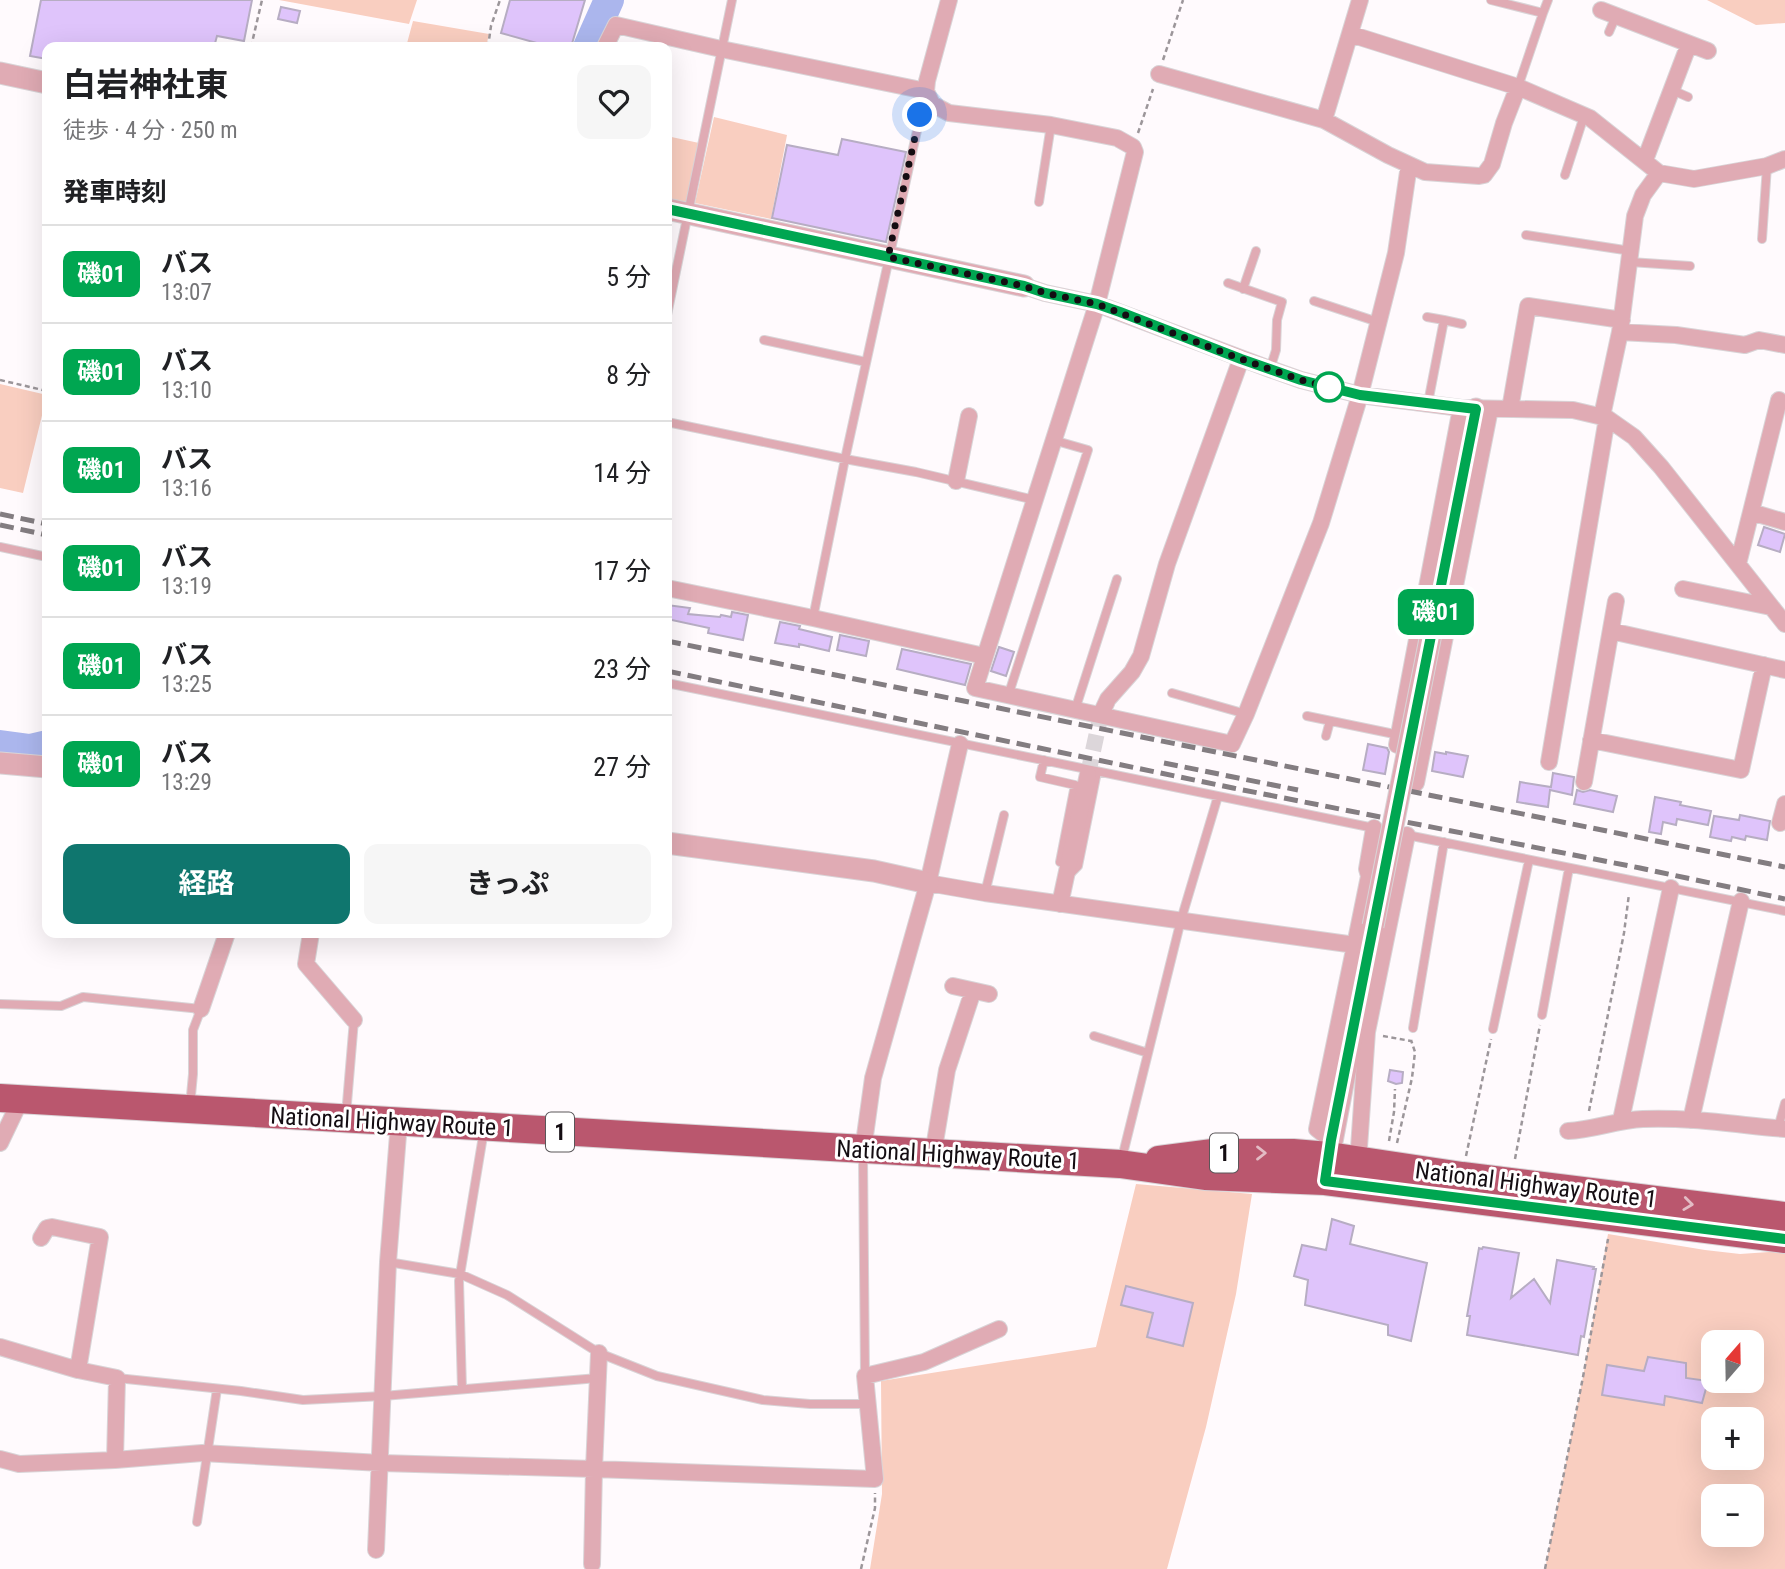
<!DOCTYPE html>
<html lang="ja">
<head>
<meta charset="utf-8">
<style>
  body { margin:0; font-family:"Roboto Condensed","Noto Sans JP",sans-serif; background:#f6f6f6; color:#202124; height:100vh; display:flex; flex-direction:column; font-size:26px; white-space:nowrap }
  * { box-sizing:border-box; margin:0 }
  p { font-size:23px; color:#757577 }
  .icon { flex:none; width:38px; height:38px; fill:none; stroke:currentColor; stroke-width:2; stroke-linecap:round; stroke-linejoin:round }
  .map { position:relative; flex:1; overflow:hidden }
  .panel { position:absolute; left:42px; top:42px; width:630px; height:896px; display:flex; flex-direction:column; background:#fff; border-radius:14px; box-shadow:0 7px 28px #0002 }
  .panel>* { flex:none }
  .badge { padding:0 14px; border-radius:10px; font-size:24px; line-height:46px }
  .needle { width:46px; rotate:20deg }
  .tools { position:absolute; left:1701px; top:1330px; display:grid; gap:14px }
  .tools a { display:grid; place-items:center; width:63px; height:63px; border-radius:14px; background:#fff; box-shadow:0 7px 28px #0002; font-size:35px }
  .you { position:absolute; width:35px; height:35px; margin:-18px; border:5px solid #fff; border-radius:50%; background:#1a73e8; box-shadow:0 0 0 10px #1a73e833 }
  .map>.badge { position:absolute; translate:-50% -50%; box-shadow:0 0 0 4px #fff }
  h2 { padding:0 21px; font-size:26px; line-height:63px }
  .round { display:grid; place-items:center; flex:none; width:74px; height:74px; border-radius:14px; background:#f6f6f6 }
  .summary { display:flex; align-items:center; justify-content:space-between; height:119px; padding:0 21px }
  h1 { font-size:33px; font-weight:700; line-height:52px }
  .cta { display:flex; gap:14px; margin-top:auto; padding:14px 21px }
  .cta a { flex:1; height:80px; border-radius:14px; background:#0f766e; color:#fff; font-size:28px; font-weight:700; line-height:80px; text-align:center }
  .cta a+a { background:#f6f6f6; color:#202124 }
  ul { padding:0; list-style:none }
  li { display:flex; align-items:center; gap:21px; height:98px; padding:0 21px; border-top:2px solid #e0e0e0 }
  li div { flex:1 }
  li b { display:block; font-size:26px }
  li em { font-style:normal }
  li .badge { min-width:77px; font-weight:700; text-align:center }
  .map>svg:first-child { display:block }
</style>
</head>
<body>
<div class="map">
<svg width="1785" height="1569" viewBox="0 0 1785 1569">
  <rect width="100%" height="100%" fill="#fffafd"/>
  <path fill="#f9cec0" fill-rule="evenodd" d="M279,0h138l-8,24z
    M1707,0h78v23l-29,2z
    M413,21l76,13 -3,13h-80z
    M714,117l73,18 -16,84 -76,-16z
    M667,136l32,7 -12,59 -20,-4z
    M0,384l47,11 -24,98 -23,-5z
    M1136,1184l116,10 -16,100 -30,133 -39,142h-297l12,-75 -1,-113 215,-34z
    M1608,1234l97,16 35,4 45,-3v318h-240l38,-192zM1713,1342h39v39h-39zM1713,1419h39v39h-39zM1713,1496h39v39h-39z"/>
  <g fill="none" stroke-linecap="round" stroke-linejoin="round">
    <path stroke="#abb6ed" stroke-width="30" d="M588,47l21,-47
      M0,745l30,4 17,-4"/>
  </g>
  <path fill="#dfc4fb" stroke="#b7adc3" stroke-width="2" d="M41,0h211l-8,41 -27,-5 -3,11h-167v12l-17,-3z
    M510,0h75l-14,47h-20l-50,-14z
    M281,7l19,4 -3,12 -19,-4z
    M842,139l64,13 -20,90 -114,-24 15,-73 51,10z
    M1764,527l21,7 -5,18 -22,-7z
    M667,605l23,3 -2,6 32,3 1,-2 10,2 1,-5 16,3 -5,25 -35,-7 1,-5 -42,-9z
    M780,622l20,4 -1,3 33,8 -3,14 -30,-7v3l-24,-4z
    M840,635l29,6 -3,15 -29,-6z
    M999,647l15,5 -8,24 -15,-5z
    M902,649l69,15 -6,21 -68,-16z
    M1368,744l19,4 2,4 -4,22 -22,-4z
    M1435,752l11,2v-2l22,4 -5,21 -31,-6z
    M1553,773l21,4 -2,18 -22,-5 -2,17 -31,-5 3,-20 31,5z
    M1577,790l6,2 7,-2 27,6 -4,16 -39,-8z
    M1655,797l26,5 -1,3 31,6 -3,14 -31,-6 -1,6 -13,-3 -2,12 -12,-2z
    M1740,815l30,6 -3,19 -21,-4 -1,4 -13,-3 -1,4 -21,-4 4,-21 25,4z
    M1390,1070l13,2 -1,11 -6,1 -8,-3z
    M1332,1219l22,7 -4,18 77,19 -16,78 -23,-6v-10l-83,-20 3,-25 -14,-4 8,-31 24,5z
    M1483,1247l36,6 -8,45 23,-19 16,24 7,-43 37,7 -1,2h3l-12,68 -3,-1 -3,19 -111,-20 3,-19h-3l12,-68 3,1z
    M1126,1286l67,17 -10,43 -36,-9 6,-24 -32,-8z
    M1648,1357l38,6v15l22,3 -6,22 -37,-7 -1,9 -62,-10 5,-30 37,6z"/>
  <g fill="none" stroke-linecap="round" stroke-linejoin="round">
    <path stroke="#dcd6da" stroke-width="16" stroke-dasharray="16 8" stroke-linecap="butt" d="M1088,774l13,-60"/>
    <g stroke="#d9d4d7" stroke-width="10">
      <path id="service" d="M1491,0l52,13 -25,74
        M1543,13l5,-13
        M1609,32l7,-16
        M1672,90l16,7
        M1565,175l19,-59
        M1039,202l12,-77
        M1526,235l105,16
        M1762,239l5,-73
        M1630,262l60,4
        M1228,283l54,19 -5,18 -1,30 -6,19
        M1243,289l13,-38
        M1314,301l64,21
        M667,315l65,-315
        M1427,317l17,3 -16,83
        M1444,320l18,4
        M764,340l102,22
        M667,422l178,37 71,13 119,28
        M0,547l47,10
        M813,618l32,-159 80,-365
        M667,683l707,145
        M1172,693l74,21
        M1008,696l80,-246 -35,-10
        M1075,710l42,-131
        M1307,716l92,19
        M1326,736l4,-15
        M1044,760l-4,17 35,8 -15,77
        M1407,835l378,76
        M1069,875l9,-9 19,-94
        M985,893l19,-78
        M0,1004l61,2 22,-9 118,12 -8,21v44l-3,32
        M1542,1015l27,-147
        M1413,1028l31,-186
        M1493,1029l36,-169
        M1094,1036l54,17
        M346,1115l8,-95
        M1778,1128l7,-25
        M863,1155l2,221
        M1122,1158l59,-238 37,-124
        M388,1262l72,12 47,21 92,58 58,23 106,24 47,4h57
        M117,1378l124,13 62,9 80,-4 215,-18
        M462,1389l-3,-108 25,-151
        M197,1522l20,-133"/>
    </g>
    <g stroke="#d9d4d7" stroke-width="18">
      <path id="minor" d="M949,0l-22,81 -1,10 6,13 17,9 102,12 66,13 16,9 2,5 -38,152 -122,384 257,56 14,-30 75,-191 39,-128 36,-142 13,-88
        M1601,10l107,41
        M1350,34l168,53 72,31 69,55
        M605,47l11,-22 105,24 205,42
        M1159,74l165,46 64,35 37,17 54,4 5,-1 8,-11 12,-41 14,-36
        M1324,120l36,-120
        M1645,160l44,-116
        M1024,286l21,7 52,11 173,65 31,11 59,15 101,13 112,2 34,8 27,19 27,30 124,157
        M1620,332l15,-116 8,-21 16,-22 35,6 73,-13 18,-7
        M1510,409l18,-103 94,14
        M1602,416l18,-84 56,3 69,10 14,-5 26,5
        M956,481l13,-65
        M1751,512l34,10
        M1738,564l41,-164
        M667,588l146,30 171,38
        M1683,589l88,18
        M1611,631l174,39
        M1101,714l7,-15 24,-27 9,-16 26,-92 74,-205
        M1591,740l150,30 23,-105
        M1397,745l64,-337
        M1549,762l58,-344
        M1584,782l32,-181
        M1416,783l74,-374
        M1780,823l5,-19
        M928,883l57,10 370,52 -38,184 14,11
        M1060,904l28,-130
        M311,933l-5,31 48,56
        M1355,945l14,-69 -2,-7 7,-41
        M953,986l36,8
        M201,1009l26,-76
        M1621,1120l50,-232
        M1691,1120l50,-219
        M1568,1131c25,-1 49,-11 75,-12 48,-2 95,6 142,10
        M0,1143l21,-44
        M863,1150l10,-72 55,-195 32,-139
        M933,1154l14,-84 26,-79
        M1358,1162l9,-130 40,-197
        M0,1347l78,23 22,-133 -48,-10 -5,1 -6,10
        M599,1353l-5,116 281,10 -10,-103 59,-14 75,-33
        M78,1370l39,8 -2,82
        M0,1459l19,5 96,-4 87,-7 179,10 213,6 -2,95
        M376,1550l12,-288 11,-140"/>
    </g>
    <g stroke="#d9d4d7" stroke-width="23">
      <path id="tertiary" d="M0,73l47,10
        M667,209l357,77
        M1435,614l41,-205
        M0,763l47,4
        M667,843l207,28 54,12
        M1327,1168l46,-242"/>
    </g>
    <g stroke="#d9d4d7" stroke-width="30">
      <path id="trunk" d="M0,1098l1120,66 85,12 120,5 460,58
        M1159,1160l54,-7h80l36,3 133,20 323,40"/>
    </g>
    <path stroke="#9c969a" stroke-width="2.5" stroke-dasharray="5 3.5" stroke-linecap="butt" d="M251,47l11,-47
      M488,47l3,-21 9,-26
      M1163,60l20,-60
      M1138,133l15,-44
      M0,380l47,11
      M1383,1036l28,5
      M1589,1111l35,-178 5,-39
      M1389,1141l5,-29 1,-23
      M1397,1143l15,-65 3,-26 -4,-12
      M1466,1156l25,-117
      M1515,1159l25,-134
      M861,1569l14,-61v-15
      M1545,1569l38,-192 25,-138"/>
    <use href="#service" stroke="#e0abb4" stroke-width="8"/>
    <use href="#minor" stroke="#e0abb4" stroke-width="16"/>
    <use href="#tertiary" stroke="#e0abb4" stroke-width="21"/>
    <use href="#trunk" stroke="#ba576e" stroke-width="28"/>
    <path stroke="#837d81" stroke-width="5" stroke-dasharray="14 7" stroke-linecap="butt" d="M0,514l47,10
      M0,525l47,10
      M667,641l1118,226
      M667,671l566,117 407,80 145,31
      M1164,763l134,27"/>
    <g stroke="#d9d4d7" stroke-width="23" stroke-linecap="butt">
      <path id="tertiary-bridge" d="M1373,926l62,-312"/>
    </g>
    <use href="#tertiary-bridge" stroke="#e0abb4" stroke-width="21"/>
  </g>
  <defs><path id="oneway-chevron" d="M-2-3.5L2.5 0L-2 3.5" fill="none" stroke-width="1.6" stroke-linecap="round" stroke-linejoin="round" transform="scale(1.75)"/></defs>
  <g stroke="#e3bcc5">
    <use href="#oneway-chevron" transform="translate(1261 1153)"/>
    <use href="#oneway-chevron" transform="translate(1688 1204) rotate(7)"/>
  </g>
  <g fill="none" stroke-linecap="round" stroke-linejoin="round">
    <g stroke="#fff" stroke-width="16">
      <path id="line" d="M667,209l357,77 21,7 52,11 23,8 121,47 60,21 59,15 116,14 -145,731 -6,41 460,58"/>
    </g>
    <use href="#line" stroke="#00a651" stroke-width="10"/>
    <path stroke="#140d12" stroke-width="7" stroke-dasharray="0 12.6" d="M920,115l-32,142 136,29 21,7 52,11 144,55 60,21 28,7"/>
  </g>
  <circle fill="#fff" stroke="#00a651" stroke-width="3.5" cx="1329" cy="387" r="14"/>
  <g text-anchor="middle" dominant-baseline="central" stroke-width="6" stroke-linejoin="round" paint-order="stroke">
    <g fill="#fff" stroke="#5a5659" stroke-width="2">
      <rect x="546" y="1112.5" width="28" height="39" rx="5"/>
      <rect x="1210" y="1133.5" width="28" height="39" rx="5"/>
    </g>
    <g font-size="23" font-weight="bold" fill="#140d12">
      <text x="560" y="1132">1</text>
      <text x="1224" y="1153">1</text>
    </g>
    <g font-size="24" fill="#140d12" stroke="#fff">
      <text transform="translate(392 1122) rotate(3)">National Highway Route 1</text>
      <text transform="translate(958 1155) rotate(3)">National Highway Route 1</text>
      <text transform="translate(1536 1185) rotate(7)">National Highway Route 1</text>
    </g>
  </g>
</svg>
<div class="tools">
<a><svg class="needle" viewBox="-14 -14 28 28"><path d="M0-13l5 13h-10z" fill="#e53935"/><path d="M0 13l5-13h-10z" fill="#757577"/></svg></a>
<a>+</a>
<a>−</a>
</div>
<div class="you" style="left:920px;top:115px"></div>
<b class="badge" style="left:1436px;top:612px;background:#00a651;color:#fff">磯01</b>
<section class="panel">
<div class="summary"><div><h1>白岩神社東</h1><p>徒歩 · 4 分 · 250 m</p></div><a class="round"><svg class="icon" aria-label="heart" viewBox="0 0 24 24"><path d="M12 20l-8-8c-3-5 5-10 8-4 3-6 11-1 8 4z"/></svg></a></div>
<h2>発車時刻</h2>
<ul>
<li><span class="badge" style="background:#00a651;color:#fff">磯01</span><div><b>バス</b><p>13:07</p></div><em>5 分</em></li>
<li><span class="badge" style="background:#00a651;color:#fff">磯01</span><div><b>バス</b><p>13:10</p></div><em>8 分</em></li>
<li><span class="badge" style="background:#00a651;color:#fff">磯01</span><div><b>バス</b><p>13:16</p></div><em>14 分</em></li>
<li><span class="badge" style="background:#00a651;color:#fff">磯01</span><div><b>バス</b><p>13:19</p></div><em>17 分</em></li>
<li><span class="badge" style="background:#00a651;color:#fff">磯01</span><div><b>バス</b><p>13:25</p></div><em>23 分</em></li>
<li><span class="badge" style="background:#00a651;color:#fff">磯01</span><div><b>バス</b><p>13:29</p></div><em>27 分</em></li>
</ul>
<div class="cta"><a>経路</a><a>きっぷ</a></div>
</section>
</div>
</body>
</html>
